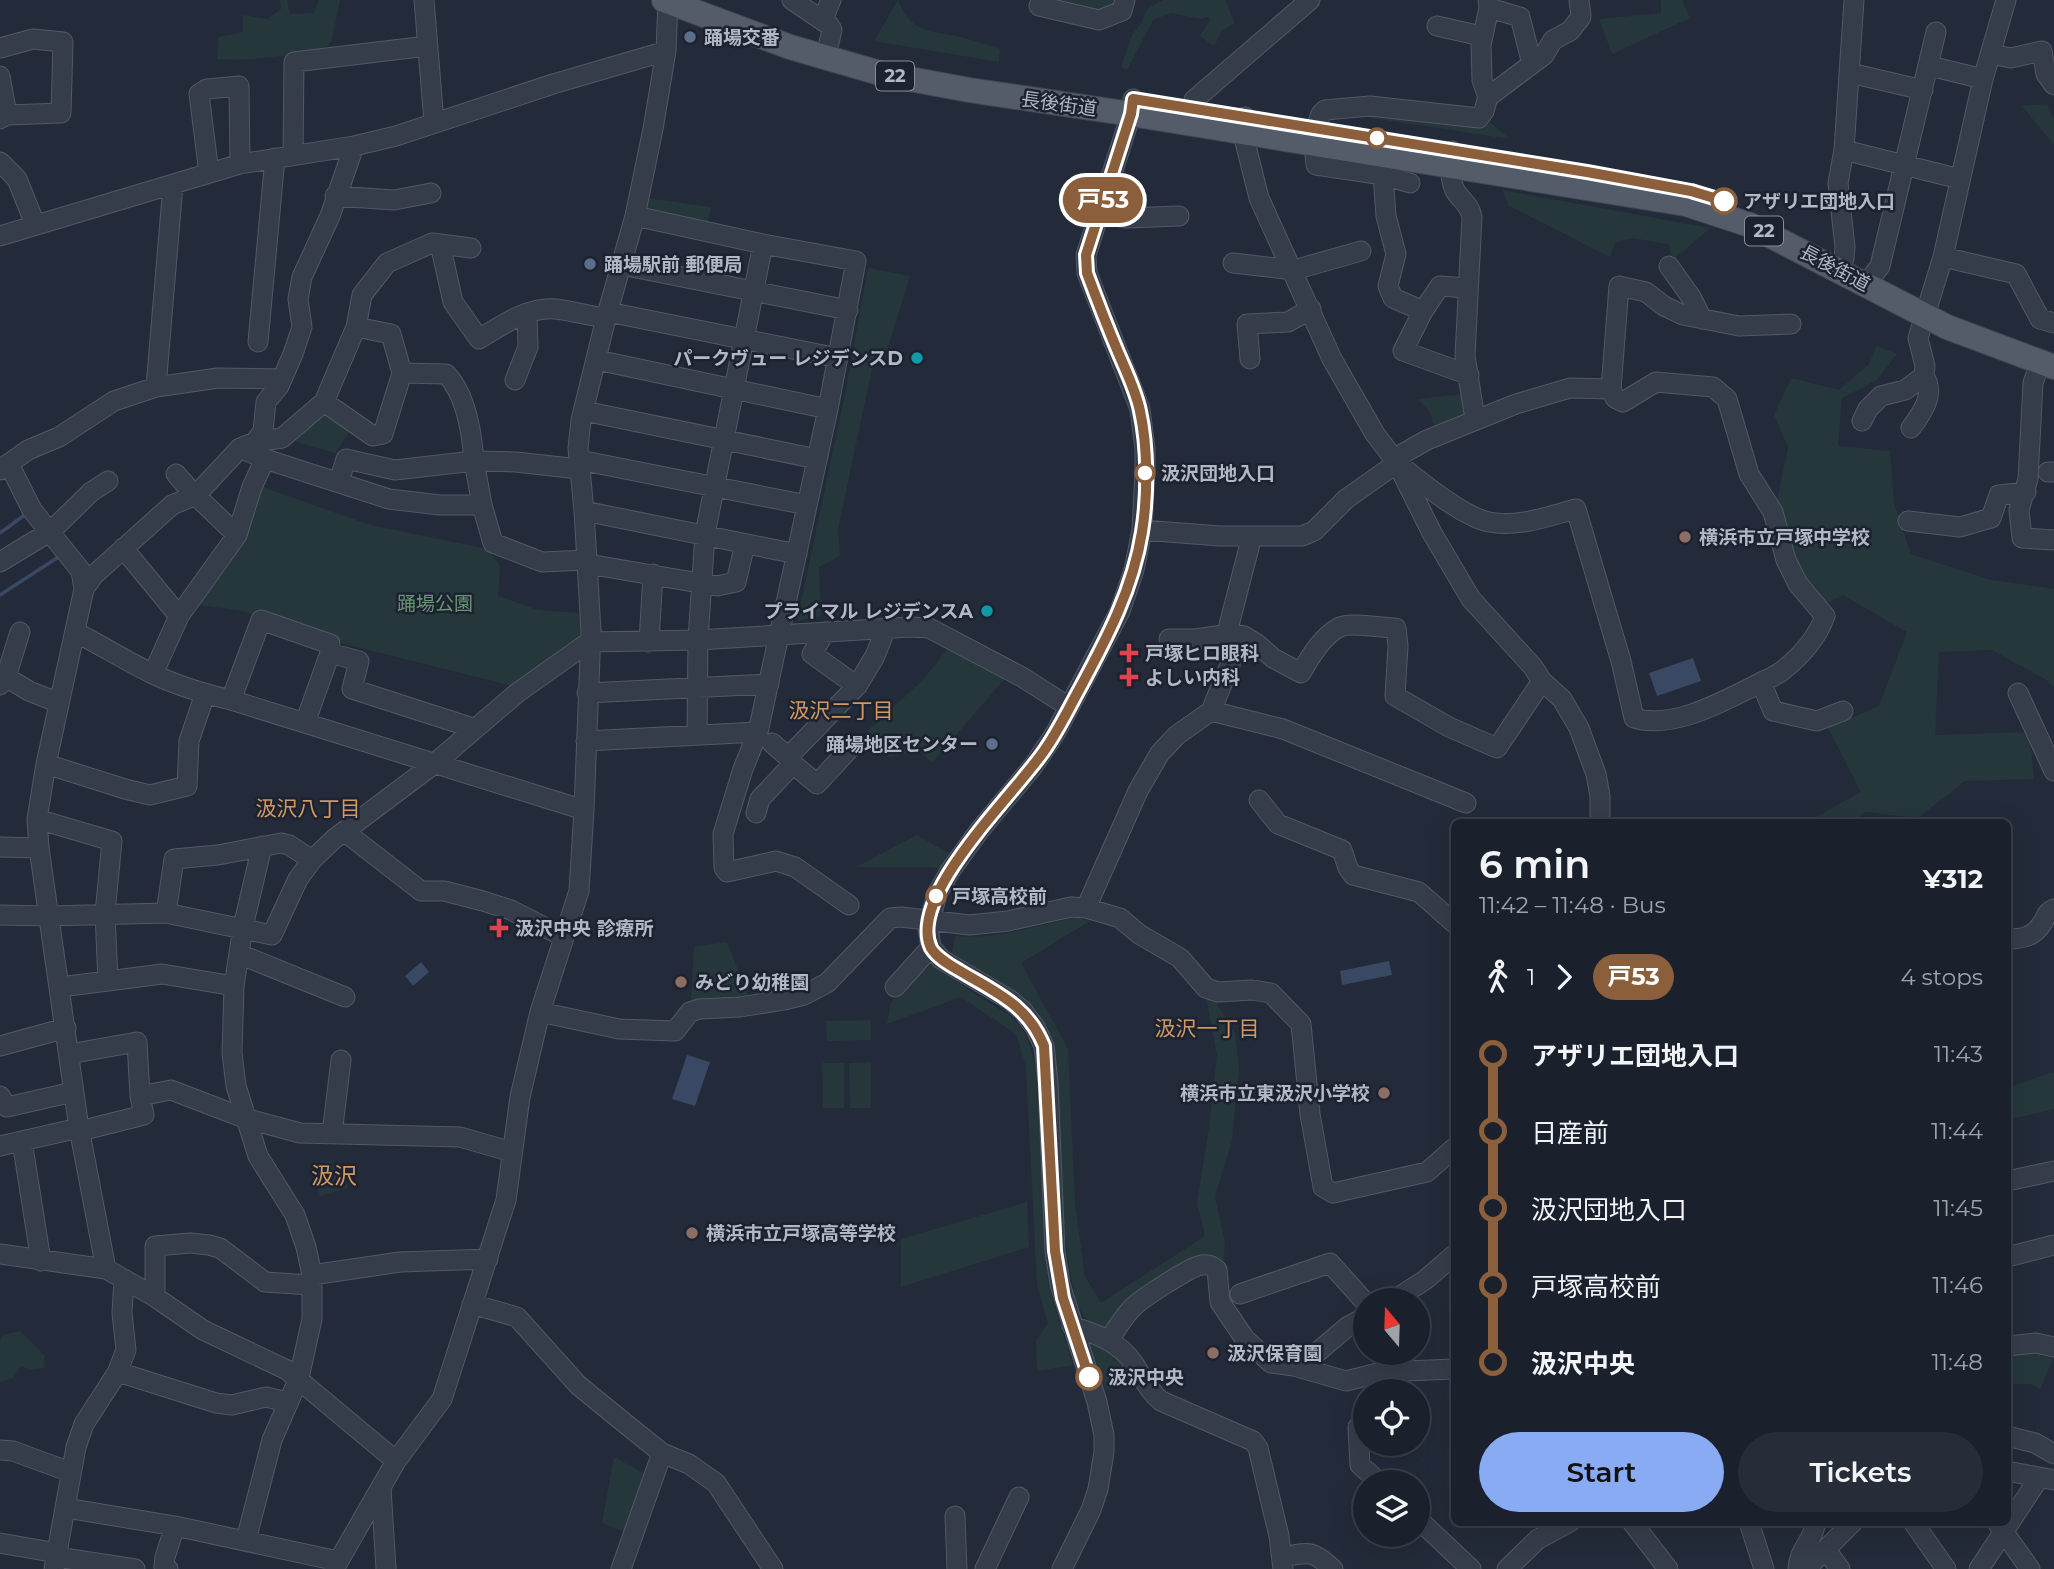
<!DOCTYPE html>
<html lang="en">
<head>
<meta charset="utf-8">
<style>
  body { margin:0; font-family:Montserrat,"Noto Sans JP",sans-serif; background:#272d38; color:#f1f3f6; height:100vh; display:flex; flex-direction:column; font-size:26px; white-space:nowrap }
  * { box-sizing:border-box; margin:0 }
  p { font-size:23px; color:#9fa3a9 }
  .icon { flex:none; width:38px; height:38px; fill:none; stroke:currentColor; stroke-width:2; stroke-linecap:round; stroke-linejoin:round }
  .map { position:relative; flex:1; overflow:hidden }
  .sheet { position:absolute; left:1451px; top:819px; width:560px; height:707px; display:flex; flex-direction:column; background:#1a202c; border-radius:10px; box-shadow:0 7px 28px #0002,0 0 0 2px #383e48 }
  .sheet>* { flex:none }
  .badge { padding:0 14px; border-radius:23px; font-size:24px; line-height:46px }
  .needle { width:46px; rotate:341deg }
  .controls { position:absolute; left:1353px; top:1288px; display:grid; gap:14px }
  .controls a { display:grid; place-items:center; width:77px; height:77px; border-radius:50%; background:#1a202c; box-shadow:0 7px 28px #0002,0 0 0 2px #383e48; font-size:35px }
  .map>.badge { position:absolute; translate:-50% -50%; box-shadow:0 0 0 4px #fff }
  .legs { display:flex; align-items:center; gap:10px; height:77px; padding:0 28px; font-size:23px }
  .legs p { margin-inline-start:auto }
  .overview { display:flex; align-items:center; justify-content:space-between; height:119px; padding:0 28px }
  h1 { font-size:38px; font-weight:600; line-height:52px }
  .cta { display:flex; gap:14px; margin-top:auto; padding:14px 28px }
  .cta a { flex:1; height:80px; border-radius:42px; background:#89abf4; color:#111; font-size:28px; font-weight:600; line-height:80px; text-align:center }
  .cta a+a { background:#272d38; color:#f1f3f6 }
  ul { padding:0 28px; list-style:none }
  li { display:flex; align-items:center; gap:24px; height:77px; font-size:26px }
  li i { display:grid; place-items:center; width:10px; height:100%; margin:0 9px; background:currentColor }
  li i::after { content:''; width:18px; height:18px; margin:-9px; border:5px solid; border-radius:50%; background:#1a202c }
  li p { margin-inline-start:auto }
  li:first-child i { background:linear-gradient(#0000 50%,currentColor 0) }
  li:last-child i { background:linear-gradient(currentColor 50%,#0000 0) }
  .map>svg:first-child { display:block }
</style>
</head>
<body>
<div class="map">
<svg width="2054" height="1569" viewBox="0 0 2054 1569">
  <rect width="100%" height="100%" fill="#232b3a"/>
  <path fill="#25373b" d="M280,0h7l3,14 24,-1 5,-13h21l-8,40 -11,13c-35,1 -69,9 -104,6l2,-22 24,-5v-17l24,4 14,-10z
    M898,0c13,32 28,30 58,36 15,3 29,9 44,13l-1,13 -125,-21z
    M1052,0h67l-2,8 -19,5z
    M1163,0h62l10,23 -12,7 -9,16 -14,-10 10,-16 -1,-3 -8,2 -30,-6 -18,7 -26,50 -6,-3 11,-32 9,-12 6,-14z
    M1661,0h21l8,18 -78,36 -13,-35 62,-6z
    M2047,104l7,15v26l-32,-39z
    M1371,110l120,13 19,16 -151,-23z
    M1502,190l208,38 -37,32 -5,-16 -36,-6 -17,5 -5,14 -101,-51z
    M646,198l65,9 -3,14 -65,-10z
    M868,268l42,8 -25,81 -12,7 -35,165 2,27 -21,11 2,49 -24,5 50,-237z
    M1877,346l20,8 -20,26 -35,18 -4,48 52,5 4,52 17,51 76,25 67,10v98l-9,-8 -53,-29 -53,2 -4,83 94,-3 5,47 -69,2 -47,37 -52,-6 -17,10h-42l54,-30 -33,-64 51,-22 28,-74 -64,-37 -20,10 -31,-50 -17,-44 13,-64 -14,-32 17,-37 48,12 30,-26z
    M1464,394l2,20 -3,3 -28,12 -6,-19 -12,-11z
    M324,407l28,20 -17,26 -48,-14z
    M260,486l110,39 118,24 12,17 -2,30 40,14 44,3 2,26 -67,48 -176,-44 -10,-5 -89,-27 -49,-7z
    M949,647l58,29 -75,87 -13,-12 -30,6 -24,-24 57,-52z
    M917,835l36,21 -10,15 -12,-4h-75z
    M1076,917l14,4 -69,42 47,86 7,154 10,73 16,27 104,-67 -8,-33 12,-75 8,-73 -11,-58h7l22,36 4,37 -7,70 -17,57 10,46 -2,24 -12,-10 -104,73c-7,-4 -18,-8 -23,-14 -23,-26 -26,-209 -29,-253l-3,-21 -14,-31 -44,-33 -42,-25 3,-17c40,4 83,-10 121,-19z
    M727,942l21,53 -57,5 3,-53z
    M930,965c15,3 25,15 37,24 44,30 56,22 69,80l12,214 25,82 -36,6 -1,-31 12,-17 -11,-38 -11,-218 -10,-33 -55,-37 -74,27 4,-22z
    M871,1020v20l-44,1 -1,-20z
    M871,1062v46h-21l-1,-45z
    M822,1063h22v45h-21z
    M2054,1072v37l-47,11v-32z
    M331,1160l2,6 12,-2 3,24 -28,8 -9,-29z
    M1027,1202l2,45 -128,40v-48z
    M20,1331l25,25 -1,12 -13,2 -10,-4 -8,12 -13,4v-42l3,-5z
    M1094,1342l24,12 18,27 -30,9 -16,-44z
    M2026,1351l27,8 -13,30 -9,-5h-24v-32z
    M614,1457l33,18 -22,57 -23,-9z"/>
  <path fill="#394863" d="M1693,658l8,23 -44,15 -8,-23z
    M1389,961l3,14 -50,10 -2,-14z
    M421,962l8,10 -16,14 -8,-10z
    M687,1055l23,7 -15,44 -23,-7z"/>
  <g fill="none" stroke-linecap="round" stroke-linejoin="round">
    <path stroke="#394863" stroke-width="3.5" d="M0,533l26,-19
      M0,595l60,-39"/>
    <g stroke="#525865" stroke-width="21">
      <path id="minor" d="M424,0l10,122
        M792,0l37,25 3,5 -3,13
        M1039,6l60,14 23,-9 3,-11
        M1489,8l31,9 12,47
        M823,19l8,-19
        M1437,26l44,10
        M0,48l33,-9 30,3 -2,71 -54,2 -7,4
        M1991,54l20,4 31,-7 4,23 8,11
        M1930,66l53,13
        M1850,73l73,17
        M0,76l7,39
        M1488,97l56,-42 9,-15 17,-9 11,-14 -2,-17
        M1192,109l2,-9 116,-100
        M1245,117l-2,17 16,64 73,161 43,75 22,29 35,70 39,66 62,68 9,14 20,18 17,29 17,46 4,22v26
        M1316,128l5,-14 4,-4 45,-4 109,12 5,-7 4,-14 -6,-17 -1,-35 8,-37 -1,-8
        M1314,144l2,21 67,10 3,41 10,38 -8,32 5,12 30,13
        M1844,150l116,29
        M1452,151c-1,13 -3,30 4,41 6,9 14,13 16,25l-7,139 10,63
        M293,155l1,-93 133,-16
        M0,162l17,17 18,45
        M209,173l-10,-79 8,-5 32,-3 1,78
        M1383,175l27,8
        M335,196l59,4 37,-7
        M1099,212l27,6 53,-2
        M635,216l128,28 93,17 -28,148 -70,323 -15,37 -20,65 1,34 3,4 49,-11 19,6 54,38
        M0,236l240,-72 114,-18 42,-10 157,-52 113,-33
        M440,244l13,58 26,37c23,-14 50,-33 77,-30 17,2 34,7 50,9
        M1943,257l73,17 24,45 14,4
        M1844,259l1,-12 -7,-64 6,-33 10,-150
        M1233,263l61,7 67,-19
        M622,265l226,45
        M1669,266l22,31 11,22
        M1873,275l7,-9 56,-234
        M1467,288l-27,-2 -17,25 -20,40 66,24
        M608,312l230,46
        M356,327l6,-32 25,-32 45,-20 39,5
        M258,342l17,-184
        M1250,359l-3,-35 41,-2 23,-13
        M597,360l231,49
        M2040,363l-7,20 -5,96 -9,31 3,28 32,2
        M515,380l13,-33 -1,-32
        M156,387l17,-202
        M324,402l32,-75 35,7 11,39
        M584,411l233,48
        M1862,421l6,-12 13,-13 24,-6 19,-14 1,-10 -7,-28 25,-81 40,-178 23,-79
        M1911,428c11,-15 25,-34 13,-52
        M255,442l8,-11 3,-29 13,-16 14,-32 9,-27 -4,-28 4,-22 28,-61 24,-70
        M240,448l25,11 124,40 51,6h42l-8,-44 42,1 63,7
        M579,460l228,45
        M1397,463c21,17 66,54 92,59 28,6 60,-6 87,-13l45,152 13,57c39,12 90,-17 124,-34 8,-5 17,-7 24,-13 18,-14 35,-33 43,-55l-27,-32 -12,-24 -13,-48 -24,-38 -22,-75 -14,-12 -57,-5 -33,20 -8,-4 -4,-9 8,-103 27,6 18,14 19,9 56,11 52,-2
        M9,464l23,46 49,61 3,18
        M0,470l28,-20 31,-13 55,-36 42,-14 62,-9 64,1
        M2048,472h6
        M176,474l15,17 46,44
        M482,505l11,38 49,19 45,-2
        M584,511l213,43
        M1908,521l52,6 31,-9 8,-23 27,-3
        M1142,530l78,6h82l12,-5 32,-32 51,-36 7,-10 23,-13 89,-36 54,-16 41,1
        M123,548l56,68
        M0,562l51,-31 40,-39 17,-11
        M588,564l129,22 19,-4 9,-38
        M75,632c26,13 51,29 78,42 25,12 52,20 78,26l353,110
        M825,632l-13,22 45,32
        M1169,639h27l34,-5 14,2 13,8 16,14 28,15c9,-16 22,-38 39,-46 11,-5 42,1 56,1l2,18 -3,50 54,31 48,21 45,-67
        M649,642l4,-68
        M330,653l29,8 -7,28 121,39
        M153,674l26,-58 58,-81 15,-48 13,-28
        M6,677l14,-45
        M1761,682l12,29 44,10 26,-10
        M0,685l6,-8 23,14 30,12
        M587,693l182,-9
        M2018,693l36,78
        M231,700l30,-80 69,24v9l-25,70
        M1211,711l72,18 183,74
        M697,735l1,-95 7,-106 58,-290
        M586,741l172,-9
        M772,743l16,14 69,-71 18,-30 11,-28
        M46,764l79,25 25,6 37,-9 2,-45 16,-47
        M1259,800l19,24 64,26 6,18 5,7 66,17 35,31
        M756,813l4,-14 33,-35 24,20 36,-39
        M37,819l75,22 -7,72 3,68 54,-7 72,12
        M345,832l76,59h23l39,10 28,9 53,27
        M0,847l39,1
        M1086,908l52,-117 22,-38 17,-18 34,-24 19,-46 -1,-40 23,-89
        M166,913l8,-54 44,-4 63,-12 8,2 23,15
        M0,915l49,1 117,-3 106,22 26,-56 14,-19 22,-21 100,-75 83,-71 72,-51 109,-2 212,-13 19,1 93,49 47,30
        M2007,939c16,0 27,-2 36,-17 4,-6 3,-10 11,-13
        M239,954l106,43
        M60,987l48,-6
        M895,987l36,-40
        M540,1012l79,17 56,2 15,-19 9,-3 41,-2 44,-7 20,-5 23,-12 63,-65 11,-1 69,8 38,-4 63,-14 15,1 34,10 19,16 41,24 26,30 12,4 34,-2 19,3 30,31 9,90 13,73 10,6 94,-21 27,-24
        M0,1046l66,-18
        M69,1054l68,-12 3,54
        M0,1096l7,11 66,-15
        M332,1134l9,-74
        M22,1141l19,120
        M0,1146l79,-18 9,1 56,-14 -4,-19 31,-6 73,28 56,15 160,4 52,15
        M2007,1181l47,-10
        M0,1254l106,15 49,28 48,33 84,40 109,91
        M2007,1257l47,-12
        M106,1269l-27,-141 -40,-280 -2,-29 9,-55 38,-175 10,-14 78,-70 24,-10 44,-47 15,-6 27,-4 42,-36 49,34 10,-2 19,-61 44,1c20,20 26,60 28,87l-79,9 -49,-11 -7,23
        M312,1275l88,-13 88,-3
        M1240,1294l90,-31 35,39
        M155,1297v-51l35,-3 19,2 11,3 45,34 46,3
        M1394,1300l31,-20 29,-25
        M472,1304l45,13 61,68 49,40 35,28 27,11 27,19 57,86
        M1072,1326c24,8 48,16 62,38 9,14 14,26 27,37l92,40 5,7 21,88 4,33
        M1109,1340c7,-11 14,-22 23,-32 9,-9 59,-42 70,-43 7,-1 10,1 15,5l3,32 25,37 26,24 23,3 52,15 36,-9 72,-3
        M2007,1346l29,-3 18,4
        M1300,1367l47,-40 18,-10
        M118,1372l98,31 16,2 34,-8 21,5
        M1358,1427l2,38 19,17
        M2007,1436l28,7 19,11
        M0,1450l13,1 57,21
        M2007,1471l47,9
        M381,1488l5,81
        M66,1508l109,18 163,35
        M955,1516l2,53
        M1418,1519l53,50
        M1632,1522l36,47
        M1749,1522l15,47
        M1913,1522l33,47
        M1998,1524l32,45
        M246,1540l26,-100 27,-62 13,-59v-44l-6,-28 -11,-32 -37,-59 -22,-70 -4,-33 2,-67 9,-59 19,-81
        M0,1543l57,10
        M1826,1550l14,19
        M57,1557l78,12
        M1283,1557c27,-5 29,-7 50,12
        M54,1569l22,-122 8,-23 33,-51 9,-23 -4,-37 2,-34
        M168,1569l-4,-3 1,-9 10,-31
        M334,1569l62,-108 46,-62 64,-199 14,-103 20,-85 39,-121 5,-81 7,-179 -7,-120 -6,-63 3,-28 25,-102 29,-102 18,-87 13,-78 2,-51
        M621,1569l41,-116
        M985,1569l34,-72
        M1062,1569l29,-59 7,-21 6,-37v-17l-7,-33 -37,-118 -5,-33 -7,-169 -4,-36 -9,-19 -12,-16 -13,-11 -69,-41 -10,-12 -3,-19 9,-34 13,-23 29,-40 55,-66 22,-33 64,-121 14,-41 8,-40 3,-60v-21l-5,-40 -53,-136 -1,-18 45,-141 2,-15
        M1507,1569l31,-30 32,-17
        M1798,1569c0,-19 16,-29 18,-47
        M1806,1569l47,-47
        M1979,1569l60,-91"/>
    </g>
    <g stroke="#404653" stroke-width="26">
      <path id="major" d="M664,0l126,47 93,27 86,16 162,24 555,90 64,21 197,102 107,40"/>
    </g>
    <use href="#minor" stroke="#363d4a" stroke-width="19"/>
    <use href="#major" stroke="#545c6a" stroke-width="24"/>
  </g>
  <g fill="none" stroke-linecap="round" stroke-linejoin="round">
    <g stroke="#fff" stroke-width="16">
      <path id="line-1" d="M1089,1377l-26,-79 -8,-47 -11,-205c-16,-41 -49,-54 -84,-75 -10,-6 -23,-13 -29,-23 -25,-53 88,-158 115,-200 13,-19 23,-40 34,-60 27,-50 53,-99 62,-156 6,-37 6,-84 -2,-121 -4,-20 -14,-40 -22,-59 -11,-26 -21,-52 -31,-79l-1,-18 45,-141 2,-15 454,73 104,19 33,10"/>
    </g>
    <use href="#line-1" stroke="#8b5e3c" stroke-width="10"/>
  </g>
  <g fill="#5c6f8a" stroke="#1c222f" stroke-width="2.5">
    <circle cx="690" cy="37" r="7"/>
    <circle cx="590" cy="264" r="7"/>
    <circle cx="992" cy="744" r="7"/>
  </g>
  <g fill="#fff" stroke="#8b5e3c" stroke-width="3.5">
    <circle cx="1377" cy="138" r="9"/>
    <circle cx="1724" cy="201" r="12"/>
    <circle cx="1145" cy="473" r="9"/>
    <circle cx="936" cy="896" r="9"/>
    <circle cx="1089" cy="1377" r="12"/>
  </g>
  <g fill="#0f9aa8" stroke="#1c222f" stroke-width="2.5">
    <circle cx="917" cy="358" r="7"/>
    <circle cx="987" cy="611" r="7"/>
  </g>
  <g fill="#8d6e63" stroke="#1c222f" stroke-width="2.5">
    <circle cx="1685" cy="537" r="7"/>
    <circle cx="681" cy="982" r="7"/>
    <circle cx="1384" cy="1093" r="7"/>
    <circle cx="692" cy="1233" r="7"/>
    <circle cx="1213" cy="1353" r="7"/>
  </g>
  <g fill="#e0444e" stroke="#1c222f" stroke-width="2.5">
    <path d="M1125.5 642.5h7v7h7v7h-7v7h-7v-7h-7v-7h7z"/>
    <path d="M1125.5 666.5h7v7h7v7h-7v7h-7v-7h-7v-7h7z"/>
    <path d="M495.5 917.5h7v7h7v7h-7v7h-7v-7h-7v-7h7z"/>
  </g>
  <g text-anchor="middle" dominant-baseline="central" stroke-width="5" stroke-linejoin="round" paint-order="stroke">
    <g fill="#1c222f" stroke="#858b99" stroke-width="2">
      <rect x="876" y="61.5" width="38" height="29" rx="5"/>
      <rect x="1745" y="216.5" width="38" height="29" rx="5"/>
    </g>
    <g font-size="18" font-weight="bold" fill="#b2b8c6">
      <text x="895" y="76">22</text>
      <text x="1764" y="231">22</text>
    </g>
    <g font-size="19" font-weight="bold" fill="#b2b8c6" stroke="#1c222f" text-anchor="start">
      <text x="704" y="37">踊場交番</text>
      <text x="604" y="264">踊場駅前 郵便局</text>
      <text x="903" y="358" text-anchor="end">パークヴュー レジデンスD</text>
      <text x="1699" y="537">横浜市立戸塚中学校</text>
      <text x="973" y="611" text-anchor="end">プライマル レジデンスA</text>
      <text x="1145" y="653">戸塚ヒロ眼科</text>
      <text x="1145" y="677">よしい内科</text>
      <text x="978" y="744" text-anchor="end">踊場地区センター</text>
      <text x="515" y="928">汲沢中央 診療所</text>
      <text x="695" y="982">みどり幼稚園</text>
      <text x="1370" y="1093" text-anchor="end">横浜市立東汲沢小学校</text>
      <text x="706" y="1233">横浜市立戸塚高等学校</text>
      <text x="1227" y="1353">汲沢保育園</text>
    </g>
    <g font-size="19" fill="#b2b8c6" stroke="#1c222f">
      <text transform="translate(1059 104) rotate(8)">長後街道</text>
      <text transform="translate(1835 268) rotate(28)">長後街道</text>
    </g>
    <g font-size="19" font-weight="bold" fill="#b2b8c6" stroke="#1c222f" text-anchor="start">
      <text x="1743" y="201">アザリエ団地入口</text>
      <text x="1161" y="473">汲沢団地入口</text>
      <text x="952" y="896">戸塚高校前</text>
      <text x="1108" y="1377">汲沢中央</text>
    </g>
    <g font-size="19" fill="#699676" stroke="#1c222f">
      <text x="435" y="603">踊場公園</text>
    </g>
    <g font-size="21" fill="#d09963" stroke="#1c222f">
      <text x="841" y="710">汲沢二丁目</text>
      <text x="308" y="808">汲沢八丁目</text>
      <text x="1207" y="1028">汲沢一丁目</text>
    </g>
    <g font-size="23" fill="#d09963" stroke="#1c222f">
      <text x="334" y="1176">汲沢</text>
    </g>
  </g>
</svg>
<div class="controls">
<a><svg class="needle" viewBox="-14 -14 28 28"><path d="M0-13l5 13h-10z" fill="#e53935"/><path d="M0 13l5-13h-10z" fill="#9fa3a9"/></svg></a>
<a><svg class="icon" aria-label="locate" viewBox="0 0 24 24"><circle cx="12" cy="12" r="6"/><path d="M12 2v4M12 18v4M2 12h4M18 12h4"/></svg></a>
<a><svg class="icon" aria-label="layers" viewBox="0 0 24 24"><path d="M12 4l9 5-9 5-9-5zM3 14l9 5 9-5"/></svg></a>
</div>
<b class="badge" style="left:1103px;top:200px;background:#8b5e3c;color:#fff">戸53</b>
<section class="sheet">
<div class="overview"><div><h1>6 min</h1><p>11:42 – 11:48 · Bus</p></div><b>¥312</b></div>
<div class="legs"><svg class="icon" aria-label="walk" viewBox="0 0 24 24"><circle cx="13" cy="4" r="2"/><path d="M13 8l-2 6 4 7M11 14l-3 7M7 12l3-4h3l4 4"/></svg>1<svg class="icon" aria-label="forward" viewBox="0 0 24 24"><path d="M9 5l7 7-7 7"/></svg><b class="badge" style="background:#8b5e3c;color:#fff">戸53</b><p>4 stops</p></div>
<ul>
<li><i style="color:#8b5e3c"></i><b>アザリエ団地入口</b><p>11:43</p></li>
<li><i style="color:#8b5e3c"></i><span>日産前</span><p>11:44</p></li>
<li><i style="color:#8b5e3c"></i><span>汲沢団地入口</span><p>11:45</p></li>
<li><i style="color:#8b5e3c"></i><span>戸塚高校前</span><p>11:46</p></li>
<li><i style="color:#8b5e3c"></i><b>汲沢中央</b><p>11:48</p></li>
</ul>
<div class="cta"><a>Start</a><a>Tickets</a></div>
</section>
</div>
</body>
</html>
